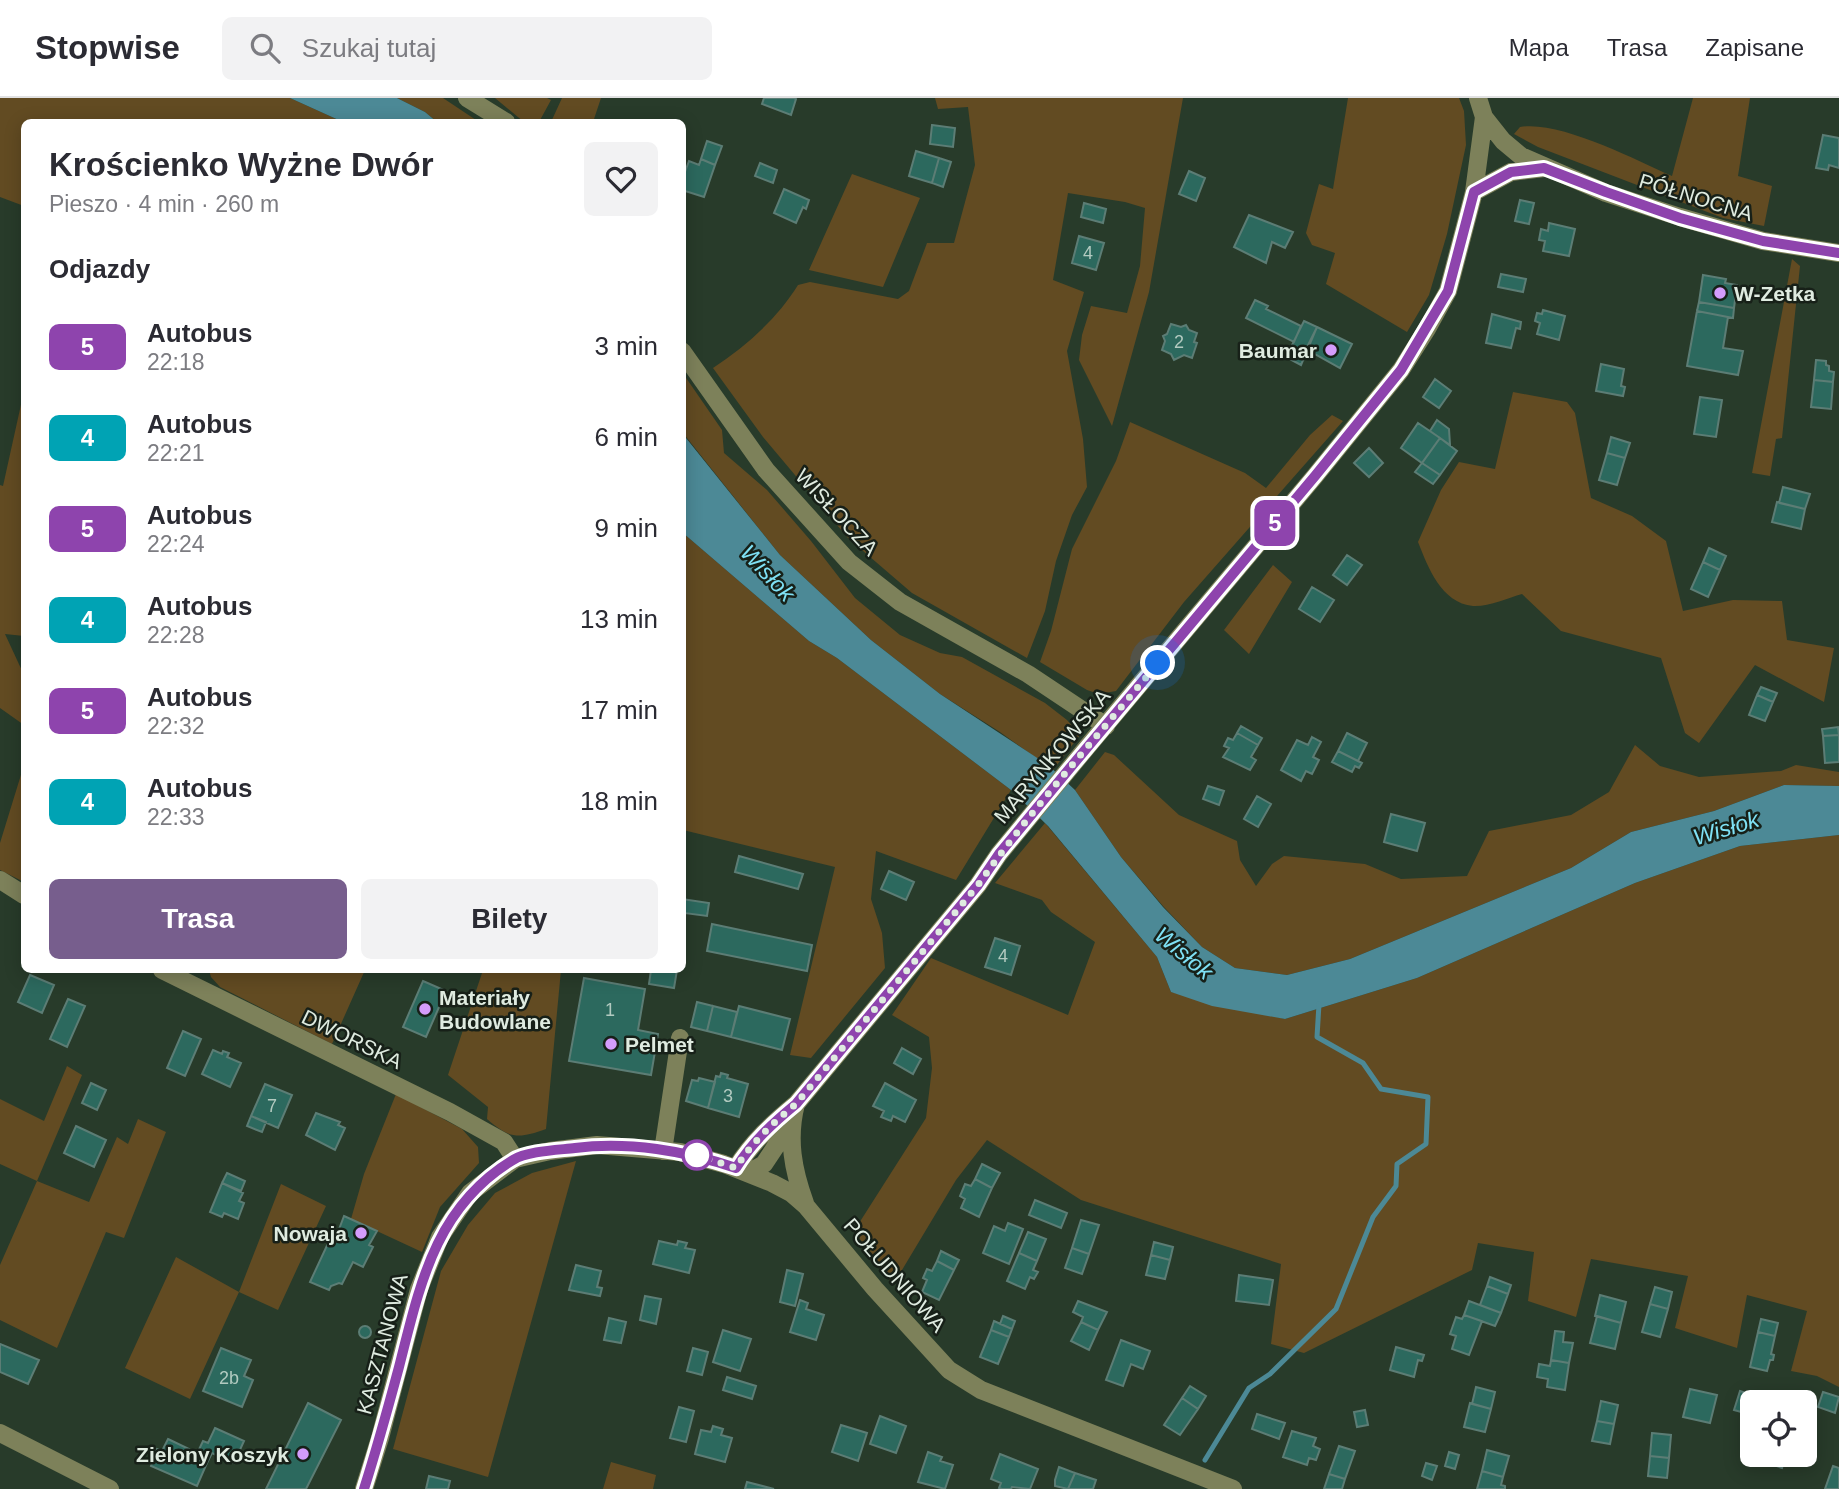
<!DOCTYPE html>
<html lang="pl">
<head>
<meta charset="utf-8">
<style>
  body { margin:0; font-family:Helvetica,sans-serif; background:#f2f2f3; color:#2b2b33; height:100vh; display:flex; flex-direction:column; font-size:26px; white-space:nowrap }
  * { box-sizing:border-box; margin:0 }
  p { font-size:23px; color:#7c7c81 }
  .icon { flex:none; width:38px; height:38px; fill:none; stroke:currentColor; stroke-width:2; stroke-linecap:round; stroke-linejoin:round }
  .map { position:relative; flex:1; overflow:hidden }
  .sheet { position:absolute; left:21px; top:21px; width:665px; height:854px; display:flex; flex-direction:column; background:#fff; border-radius:10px; box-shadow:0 4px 18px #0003 }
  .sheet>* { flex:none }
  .badge { padding:0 14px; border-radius:10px; font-size:24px; line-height:46px }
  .buttons { position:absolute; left:1740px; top:1292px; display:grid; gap:14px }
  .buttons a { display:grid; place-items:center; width:77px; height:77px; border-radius:10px; background:#fff; box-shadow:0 4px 18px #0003; font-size:35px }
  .you { position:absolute; width:35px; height:35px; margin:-18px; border:5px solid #fff; border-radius:50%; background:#1a73e8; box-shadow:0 0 0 10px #1a73e833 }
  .map>.badge { position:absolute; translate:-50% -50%; box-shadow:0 0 0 4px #fff }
  h2 { padding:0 28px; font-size:26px; line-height:63px }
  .round { display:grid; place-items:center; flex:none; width:74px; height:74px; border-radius:10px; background:#f2f2f3 }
  .head { display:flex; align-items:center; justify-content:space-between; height:119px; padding:0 28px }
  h1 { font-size:33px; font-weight:700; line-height:52px }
  .primary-button { display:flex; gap:14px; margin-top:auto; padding:14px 28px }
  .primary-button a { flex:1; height:80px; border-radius:10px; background:#775e8d; color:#fff; font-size:28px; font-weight:700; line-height:80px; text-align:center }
  .primary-button a+a { background:#f2f2f3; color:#2b2b33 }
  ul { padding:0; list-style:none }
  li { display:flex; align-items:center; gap:21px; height:91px; padding:0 28px }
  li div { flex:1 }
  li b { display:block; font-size:26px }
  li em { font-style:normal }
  li .badge { min-width:77px; font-weight:700; text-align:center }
  header { display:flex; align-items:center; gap:42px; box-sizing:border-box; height:98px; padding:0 35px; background:#fff; border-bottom:2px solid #e1e1e2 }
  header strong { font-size:33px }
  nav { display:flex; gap:38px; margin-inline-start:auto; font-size:24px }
  .search { width:490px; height:63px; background:#f2f2f3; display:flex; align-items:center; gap:18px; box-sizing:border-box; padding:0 24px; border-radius:10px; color:#7c7c81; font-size:26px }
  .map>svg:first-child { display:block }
</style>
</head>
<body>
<header>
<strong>Stopwise</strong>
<div class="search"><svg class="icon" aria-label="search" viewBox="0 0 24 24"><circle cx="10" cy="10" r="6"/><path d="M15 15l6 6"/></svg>Szukaj tutaj</div>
<nav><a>Mapa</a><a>Trasa</a><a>Zapisane</a></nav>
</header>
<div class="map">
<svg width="1839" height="1391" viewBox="0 0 1839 1391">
  <rect width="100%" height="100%" fill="#283b2a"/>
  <path fill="#624b22" d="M0,0h290l53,24h-319v84l-24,-9z
    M397,0h46l36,24h-42l-12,-10z
    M495,0h52l4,2 -12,22h-15z
    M562,0h39l-8,24h-42z
    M935,0h248l-34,194 -37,134 -33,-66 3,-25 9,-29 36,7 13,-47 5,-58 -20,-6 -57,-9 -15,87 31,12 -17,59 16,88 4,48 -15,28 -16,46 -11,50 -18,47 -115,-65 -64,-55 -85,-101 -50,-69c33,-22 64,-49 85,-83l12,-3 88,17 11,-8 18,-48h27l21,-78 -7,-58 -30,2z
    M1348,0h111l5,13 2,34 -19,89 -18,61 -22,37 -81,-48 9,-31 -23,-8 -6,-12 13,-49 14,5z
    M1693,0h57l-12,78 34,10 -8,40 -41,-8 -185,-71 -24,-13 6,-7c39,-7 114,32 152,49z
    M852,76l68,24 -37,89 -74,-17z
    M1792,161l8,7 -18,172 -6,1 -6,37 -18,-3z
    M682,274l40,58 2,23 43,37 44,51 44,57 45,37 40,18 22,4 83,46 22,17 13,15 -27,35 -53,-38 -60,-38 -69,-54 -91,-85 -97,-122z
    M24,293v245l-19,-2 19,41v50l-24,-17v-223l3,1z
    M1513,294l54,10 8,11 16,85 41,18 34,25 17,70 50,-11 49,1 5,39 47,8 -10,54 -69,-37 -56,78 -14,-10 -24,-75 -100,-27 -39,-37c-14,4 -34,13 -49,12 -32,-3 -45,-39 -55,-64l23,-52 18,-28 36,7z
    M1332,317l11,6 -159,181 -68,89 -17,3 -12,-4 -47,-28 11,-31 21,-82 44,-88 14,-39 115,51 21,15 44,-53z
    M683,435l126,108 28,17 174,132 -55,90 -80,-29 -5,48 11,34 3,35 -74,90 -21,-3 45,-188 -152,-37z
    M1273,467l19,17 -43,72 -25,-24z
    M1635,647l25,21 39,11 82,-6 15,-6 43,7v14l-55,-1 -70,26 -83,21 -60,36 -221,91 -63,16 -52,-7 -33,-21 -39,-41 -42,-49 -46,-67 30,-38 9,3 65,60 58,26 3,19 16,26 16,-22 12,-8 81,8 36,15 66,-3 22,-45 82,-16 38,-23z
    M24,667v117l-24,-12v-27z
    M1045,725l112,134 14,35 114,27 132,-41 218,-95 105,-37 99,-11v552l-22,-11 -26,-5 16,-60 -60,-16 -10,53 -62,-20 13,-52 -97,-17 -15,58 -48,-16 6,-49 -56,-9 -6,27 -168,83 -33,-9 10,-80 -200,-64 -94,-60 -31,40 -63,105 -39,-54 72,-113 6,-50 -3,-31 -37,-22 39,-57 137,57 27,-73 -44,-30 -9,-12 -47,-17z
    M209,872h156l-33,74 -112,-57 -9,-10z
    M483,872h78l-15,159c-28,10 -36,10 -59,-10l1,-12 -40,-32z
    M67,968l15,9 -45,106 52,21 28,-65 11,7 10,-25 28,13 -42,106 -18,-6 -49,116 -57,-28v-55l37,-84 -37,-17v-65l44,22z
    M396,996l66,35 16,18 1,16 -39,44 -18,45 -71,-33 13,-45z
    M576,1063l-88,316 -95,-28 48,-178 27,-46 27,-32 37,-20z
    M281,1086l45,22 -48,104 -39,-18 -49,107 -65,-31 51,-111 63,35z
    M611,1364l45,13 -3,14h-50z"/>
  <path fill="#4c8996" d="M290,0h107l28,14 12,10h-94z
    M682,335l98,122 91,85 69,54 108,71 27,25 46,67 42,50 39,40 33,21 52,7 63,-16 221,-91 60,-36 83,-21 70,-26 55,1v49l-99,11 -105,37 -218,95 -132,41 -73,-13 -41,-14 -14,-35 -109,-131 -37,-36 -174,-132 -28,-17 -126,-108z"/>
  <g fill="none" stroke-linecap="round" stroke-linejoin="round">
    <path stroke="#4c8996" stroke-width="5" d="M1205,1362l44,-72 21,-14 66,-65 37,-92 23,-31 1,-22 29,-20 2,-47 -47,-8 -18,-26 -46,-26 2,-33"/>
  </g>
  <path fill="#2c695e" stroke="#5c7d75" stroke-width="2" d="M764,0h30l2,1 -5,16 -29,-11z
    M932,27l23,3 -2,19 -23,-3z
    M1823,37l16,3v30l-10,-3 -1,5 -12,-2z
    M707,43l15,5 -7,19 -14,-6z
    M916,53l23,7 -7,25 -23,-7z
    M939,60l12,4 -8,25 -11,-4z
    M701,61l14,6 -11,32 -22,-7v-10l7,-19 10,4z
    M760,65l17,7 -4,13 -18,-7z
    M1189,73l16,7 -9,23 -17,-7z
    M784,91l25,11 -3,9 -3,-2 -7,16 -22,-10z
    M1520,102l14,3 -5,21 -14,-3z
    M1084,105l22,6 -3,14 -22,-6z
    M1249,117l44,17 -8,16 -13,-6 -6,21 -32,-16z
    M1549,125l26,6 -6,27 -26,-5 2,-10 -6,-1 2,-11 7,2z
    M1079,138l25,7 -8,27 -24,-7z
    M1501,176l25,5 -3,13 -25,-5z
    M1703,177l23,4 -1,4 12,2 -3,23 -35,-6z
    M1255,202l13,6 -2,3 35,17 -7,16 -48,-24z
    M1699,204l35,6 -1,10 -36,-7z
    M1543,212l22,6 -6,24 -22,-6 3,-11 -5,-2 2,-8 5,1z
    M1697,213l31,6 -5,31 20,3 -5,24 -51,-9z
    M1492,216l29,8 -1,7 -4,-1 -5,20 -25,-5z
    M1304,223l13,6 -16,38 -15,-8z
    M1171,226l10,3 5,-2 3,5 8,3 -3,9 3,1 -5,15 -8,-3 -10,5 -3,-6 -9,-4 3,-9 -2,-5 4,-2z
    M1317,229l35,17 -12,24 -34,-19z
    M1816,262l10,1v4l3,1v5l5,1 -1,10 -19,-2z
    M1601,266l23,5 -3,17 4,1 -2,9 -27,-5z
    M1435,281l16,12 -12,17 -16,-11z
    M1814,282l19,2 -2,27 -20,-2z
    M1700,299l22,3 -6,37 -22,-3z
    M1437,322l12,9 1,16 -20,-14z
    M1418,325l22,15 -18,25 -21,-15z
    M1611,339l19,6 -5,15 -18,-5z
    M1440,340l17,13 -17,24 -18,-12z
    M1369,350l14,15 -14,14 -15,-14z
    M1607,355l18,5 -8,27 -18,-5z
    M1422,365l18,12 -7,9 -18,-12z
    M1783,389l27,7 -5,15 -26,-6z
    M1777,404l28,7 -4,20 -29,-7z
    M1709,450l17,8 -6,14 -17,-8z
    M1347,457l15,10 -15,20 -14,-10z
    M1703,464l17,8 -12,27 -17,-8z
    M1312,489l22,13 -14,22 -21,-13z
    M1761,589l16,6 -4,9 -16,-7z
    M1757,597l16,7 -8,19 -16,-6z
    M1241,628l21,12 -4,7 -21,-12z
    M1838,629l1,8 -16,1 -1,-7z
    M1237,635l21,12 -7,12 5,3 -6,10 -27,-13 6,-9 -5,-2 4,-8 5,2z
    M1347,635l20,10 -9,18 -20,-10z
    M1839,637v27l-14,1 -2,-27z
    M1312,639l9,5 -8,15 6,3 -7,14 -6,-3 -5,10 -20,-11 16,-30 11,5z
    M1338,653l24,12 -3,5 -4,-2 -3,6 -20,-10z
    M1208,688l16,5 -5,14 -16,-6z
    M1257,698l14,8 -13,23 -14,-8z
    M1391,716l34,9 -8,28 -33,-9z
    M739,758l64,18 -5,15 -63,-17z
    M889,773l25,11 -8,18 -25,-11z
    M682,801l27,4 -2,13 -22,-3 -3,20z
    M712,826l100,21 -5,26 -100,-20z
    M995,840l25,8 -9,29 -26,-8z
    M651,872h26l-3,18 -25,-4z
    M30,877l24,10 -12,28 -24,-11z
    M584,880l61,11 -7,41 20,4 -7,41 -82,-14z
    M423,883l23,10 -20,46 -23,-10z
    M68,901l17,7 -18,41 -17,-8z
    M697,904l16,4 -6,25 -16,-4z
    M713,908l24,6 -6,25 -24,-6z
    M739,908l51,13 -8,31 -51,-13z
    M183,933l18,8 -16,37 -18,-8z
    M902,950l19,11 -8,15 -19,-11z
    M213,952l9,4 1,-3 6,2 -2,4 14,6 -11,24 -28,-13z
    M721,975l7,2 -1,3 21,6 -9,33 -31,-9 8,-32 4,1z
    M699,980l16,4 -7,26 -22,-7 6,-21 6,1z
    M91,985l15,7 -9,20 -15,-7z
    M885,985l31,17 -11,22 -12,-6 -2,5 -10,-4 3,-6 -11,-5z
    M265,986l27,11 -14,33 -27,-12z
    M316,1015l24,9 -2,3 7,3 -10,22 -29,-15z
    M251,1018l15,6 -4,10 -15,-6z
    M76,1028l30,14 -12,27 -30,-14z
    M982,1066l18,9 -8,15 -17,-9z
    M227,1075l18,8 -4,10 -19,-8z
    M975,1081l17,9 -13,29 -18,-9 4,-9 -5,-3 5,-12 6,2z
    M222,1085l21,10 -4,8 5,2 -6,16 -14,-6 -2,4 -12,-5z
    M1035,1102l32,13 -6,15 -32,-13z
    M344,1118l33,15 -8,14 4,2 -10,20 -10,-5 -11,22 -3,-1 -8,3 -2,4 -19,-8 20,-43 7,3 4,-1 2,-7 -5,-2z
    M1081,1122l18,5 -10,29 -17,-6z
    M1008,1125l15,6 -14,35 -26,-11 11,-27 11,5z
    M1028,1134l18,7 -9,22 -18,-8z
    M659,1143l18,4 1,-4 9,2 -2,5 10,2 -6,23 -36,-9z
    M1154,1144l19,5 -3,13 -19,-5z
    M1072,1150l17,6 -7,20 -17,-6z
    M941,1153l18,9 -5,10 -17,-9z
    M1019,1155l18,8 -4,9 5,2 -4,7 -4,-2 -5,12 -18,-8z
    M1151,1157l19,5 -5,19 -19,-4z
    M937,1163l17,9 -15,30 -17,-8 5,-12 -4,-2 4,-9 5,2z
    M576,1167l25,6 -4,16 5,1 -2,8 -31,-6z
    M787,1172l16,4 -8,32 -15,-4z
    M1239,1177l34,5 -4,25 -33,-4z
    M1490,1179l21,8 -3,9 -21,-8z
    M1487,1188l21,8 -7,19 -21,-8z
    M1655,1189l17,5 -4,17 -18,-5z
    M1600,1197l26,7 -5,21 -26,-7z
    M645,1198l16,3 -5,25 -16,-4z
    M800,1202l8,3 -2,6 18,6 -8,25 -26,-8z
    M1078,1203l29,11 -9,18 -17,-8 2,-5 -10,-5z
    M1469,1203l32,12 -6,13 -31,-11z
    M1650,1206l18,5 -8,28 -18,-5z
    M1464,1217l18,6 -13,34 -17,-6 4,-13 -6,-2 6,-17 6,2z
    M1003,1218l12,5 -3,8 -12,-5z
    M1597,1218l24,7 -6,26 -25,-6z
    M609,1220l17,4 -5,21 -17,-3z
    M1761,1221l17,4 -3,13 -17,-4z
    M994,1223l18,8 -3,8 -18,-7z
    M1081,1224l17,8 -9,20 -18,-9z
    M359 1234a6 6 0 1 1 12 0a6 6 0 1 1-12 0Z
    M723,1232l28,9 -11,32 -27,-9z
    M991,1232l18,7 -11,27 -18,-7z
    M1555,1233l9,1 -1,10 10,1 -4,20 -18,-3z
    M1758,1234l17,4 -4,18 3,1 -1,5h-3l-3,11 -17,-4z
    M1121,1242l29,11 -7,18 -12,-5 -8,22 -17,-6z
    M0,1246l39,16 -11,24 -28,-12z
    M1396,1249l28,8 -2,6 -4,-1 -4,17 -24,-7z
    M221,1250l30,12 -7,16 9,4 -11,27 -39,-16z
    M693,1250l15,4 -6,23 -15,-4z
    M1551,1262l18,3 -4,27 -18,-3 1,-8 -11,-2 2,-13 11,2z
    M727,1279l29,9 -4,13 -29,-9z
    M1190,1288l16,10 -8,13 -16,-11z
    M1476,1289l19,5 -4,17 -19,-5z
    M1690,1291l27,6 -7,28 -27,-6z
    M1740,1293l18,6 -2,5h-4v13l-18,-5z
    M1823,1294l16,5 -4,16 -17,-6z
    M1182,1300l16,11 -18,26 -16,-10z
    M1601,1303l17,4 -4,19 -17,-3z
    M308,1305l33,17 -35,69h-40z
    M1470,1305l21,6 -6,23 -21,-5z
    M679,1309l15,4 -8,31 -16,-4z
    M1365,1312l3,15 -11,2 -3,-15z
    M1257,1316l28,9 -6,16 -27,-10z
    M880,1318l26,10 -10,27 -26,-9z
    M1597,1323l17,3 -4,20 -18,-3z
    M841,1327l26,8 -9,28 -26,-9z
    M713,1328l10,3 -2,6 11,3 -7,24 -30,-8 6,-24 10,2z
    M215,1330l29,13 -10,22 -22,-10 -5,10 -12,-5 8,-17 5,2z
    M1292,1333l24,7 -3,8 7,3 -4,11 -7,-2 -2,7 -24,-8z
    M1652,1335l19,2 -2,23 -19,-2z
    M168,1341l21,10 -2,5 20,9 -10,23 -46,-20 6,-17 5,2z
    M1339,1348l16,5 -10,28 -16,-5z
    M1487,1352l22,6 -6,21 -21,-6z
    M928,1354l14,5 -2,4 13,4 -8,24 -27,-7z
    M1449,1354l10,3 -4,14 -10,-3z
    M1000,1356l38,15 -8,20 -18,-2 -1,2h-9l-3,-1 2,-5 -10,-4z
    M1761,1356h25l-4,14 -23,-8z
    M1650,1358l19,2 -2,20 -19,-2z
    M1426,1365l11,3 -5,14 -10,-4z
    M1833,1368l6,2v21h-14z
    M1059,1369l16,6 -7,16 -13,-3v-6z
    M1482,1373l21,6 -2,8 4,1v3h-28z
    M1075,1375l21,7 -3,9h-25z
    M1329,1376l16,5 -3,10h-18z
    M429,1378l21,5 -2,8h-22z
    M747,1384l27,7h-29z"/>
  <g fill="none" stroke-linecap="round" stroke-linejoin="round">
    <path stroke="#7d815a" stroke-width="18" d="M467,0l39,24
      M1484,19l19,24 18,15 85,37 74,24 83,24 76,12
      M1474,94l37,-20 33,-4
      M682,253l84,119 83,92 51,40 128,72 78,52
      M0,782l24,15
      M162,872l288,142 54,30 11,17
      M796,1006c-9,35 -3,66 9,99
      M663,1053l17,-113
      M736,1070c16,-26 37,-45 60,-64l182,-219 21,-31 88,-107 228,-271 86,-106 26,-41 21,-38 26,-99 10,-75 -6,-19
      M748,1075l16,-9 26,-39
      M0,1335l110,56
      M364,1391l16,-51 39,-149 21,-52 30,-44 45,-34 35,-8 47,-6 83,7 44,12 48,19 19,10 15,13 69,83 74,81 32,20 252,99"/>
  </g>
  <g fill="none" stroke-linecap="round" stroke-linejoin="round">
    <g stroke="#fff" stroke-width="16">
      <path id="line" d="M364,1391c13,-41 24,-81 35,-122 21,-82 36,-160 114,-207 14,-9 45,-10 62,-12 53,-7 111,3 161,20 16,-26 37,-45 60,-64l182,-219 21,-31 71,-86 245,-292 86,-106 47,-79 26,-99 37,-20 33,-4 62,24 74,26 83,23 76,12"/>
    </g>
    <use href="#line" stroke="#8e44ad" stroke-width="10"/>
    <path stroke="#dfebe0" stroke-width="7" stroke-dasharray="0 12.6" d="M697,1057l39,13c16,-26 37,-45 60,-64l182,-219c55,-78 120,-149 180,-222"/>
  </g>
  <g fill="#d49cfc" stroke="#172018" stroke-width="2.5">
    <circle cx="1720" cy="195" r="7"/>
    <circle cx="1331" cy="252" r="7"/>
    <circle cx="425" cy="911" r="7"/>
    <circle cx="611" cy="946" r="7"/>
    <circle cx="361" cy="1135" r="7"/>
    <circle cx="303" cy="1356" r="7"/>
  </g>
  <circle fill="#fff" stroke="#8e44ad" stroke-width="3.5" cx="697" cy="1057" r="14"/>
  <g text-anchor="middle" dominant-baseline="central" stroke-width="5" stroke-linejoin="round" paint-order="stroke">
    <g font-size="18" fill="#b2cac0">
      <text x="1088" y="155">4</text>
      <text x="1179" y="244">2</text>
      <text x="1003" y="858">4</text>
      <text x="610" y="912">1</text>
      <text x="728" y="998">3</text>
      <text x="272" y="1008">7</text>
      <text x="229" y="1280">2b</text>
    </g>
    <g font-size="21" fill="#dfebe0" stroke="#172018">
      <text transform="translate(1696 99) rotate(17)">PÓŁNOCNA</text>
      <text transform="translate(837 414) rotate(47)">WISŁOCZA</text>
      <text transform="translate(1052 658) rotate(-50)">MARYNKOWSKA</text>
      <text transform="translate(352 941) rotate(26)">DWORSKA</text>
      <text transform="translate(895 1177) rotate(49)">POŁUDNIOWA</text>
      <text transform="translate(382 1246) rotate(-75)">KASZTANOWA</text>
    </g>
    <g font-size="21" font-weight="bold" fill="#dfebe0" stroke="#172018" text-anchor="start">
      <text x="1734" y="195">W-Zetka</text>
      <text x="1317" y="252" text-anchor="end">Baumar</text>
      <text x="439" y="899">Materiały<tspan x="439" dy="24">Budowlane</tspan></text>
      <text x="625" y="946">Pelmet</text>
      <text x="347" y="1135" text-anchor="end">Nowaja</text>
      <text x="289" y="1356" text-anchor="end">Zielony Koszyk</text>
    </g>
    <g font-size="23" font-style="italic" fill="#7fe1f5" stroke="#172018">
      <text transform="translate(768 475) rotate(47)">Wisłok</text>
      <text transform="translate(1726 730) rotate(-17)">Wisłok</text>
      <text transform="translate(1184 855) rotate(40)">Wisłok</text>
    </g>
  </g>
</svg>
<div class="buttons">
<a><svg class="icon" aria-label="locate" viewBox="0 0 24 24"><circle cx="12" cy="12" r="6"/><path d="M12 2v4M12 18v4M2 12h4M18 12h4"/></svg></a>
</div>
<div class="you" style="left:1158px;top:565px"></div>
<b class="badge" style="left:1275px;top:425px;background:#8e44ad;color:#fff">5</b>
<section class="sheet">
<div class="head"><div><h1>Krościenko Wyżne Dwór</h1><p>Pieszo · 4 min · 260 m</p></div><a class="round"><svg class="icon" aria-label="heart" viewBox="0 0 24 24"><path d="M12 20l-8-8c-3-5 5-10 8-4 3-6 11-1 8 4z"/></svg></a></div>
<h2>Odjazdy</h2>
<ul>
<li><span class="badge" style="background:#8e44ad;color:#fff">5</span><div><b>Autobus</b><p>22:18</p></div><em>3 min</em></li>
<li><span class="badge" style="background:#00a3b4;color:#fff">4</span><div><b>Autobus</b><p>22:21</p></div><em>6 min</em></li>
<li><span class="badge" style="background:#8e44ad;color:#fff">5</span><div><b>Autobus</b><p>22:24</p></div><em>9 min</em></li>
<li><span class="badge" style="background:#00a3b4;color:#fff">4</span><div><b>Autobus</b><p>22:28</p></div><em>13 min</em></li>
<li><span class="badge" style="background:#8e44ad;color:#fff">5</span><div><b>Autobus</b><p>22:32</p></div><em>17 min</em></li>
<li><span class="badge" style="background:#00a3b4;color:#fff">4</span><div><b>Autobus</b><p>22:33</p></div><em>18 min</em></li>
</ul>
<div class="primary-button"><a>Trasa</a><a>Bilety</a></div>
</section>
</div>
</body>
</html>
